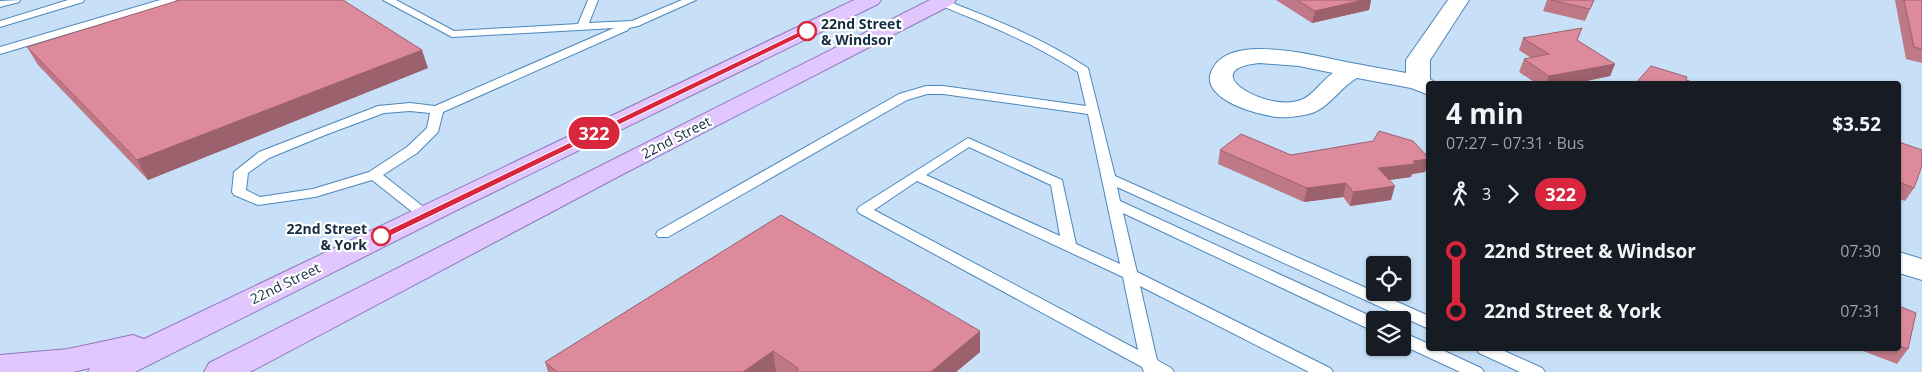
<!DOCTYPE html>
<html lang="en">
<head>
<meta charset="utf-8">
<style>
  body { margin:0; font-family:"Open Sans",sans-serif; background:#20242c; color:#f1f3f6; height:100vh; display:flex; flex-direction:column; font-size:19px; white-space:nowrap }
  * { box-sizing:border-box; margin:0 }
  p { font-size:16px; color:#9ea1a6 }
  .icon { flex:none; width:28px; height:28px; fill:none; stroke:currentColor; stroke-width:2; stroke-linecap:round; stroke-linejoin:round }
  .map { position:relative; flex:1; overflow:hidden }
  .panel { position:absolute; left:1426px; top:81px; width:475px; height:270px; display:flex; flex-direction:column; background:#171b24; border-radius:5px; box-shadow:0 1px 4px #0004 }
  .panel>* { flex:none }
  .badge { padding:0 10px; border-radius:16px; font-size:18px; line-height:32px }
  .controls { position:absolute; left:1366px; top:256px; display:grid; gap:10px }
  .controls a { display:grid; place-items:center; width:45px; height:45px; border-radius:5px; background:#171b24; box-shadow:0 1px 4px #0004; font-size:25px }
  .map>.badge { position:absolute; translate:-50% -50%; box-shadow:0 0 0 2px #fff }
  .legs { display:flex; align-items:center; gap:8px; height:55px; padding:0 20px; font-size:16px }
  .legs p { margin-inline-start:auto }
  .summary { display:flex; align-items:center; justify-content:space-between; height:85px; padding:0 20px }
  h1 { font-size:28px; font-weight:700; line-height:38px }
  ul { padding:0 20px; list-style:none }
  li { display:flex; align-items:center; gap:18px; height:60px; font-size:19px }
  li i { display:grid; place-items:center; width:8px; height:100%; margin:0 6px; background:currentColor }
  li i::after { content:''; width:12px; height:12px; margin:-6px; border:4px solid; border-radius:50%; background:#171b24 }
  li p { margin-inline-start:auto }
  li:first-child i { background:linear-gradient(#0000 50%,currentColor 0) }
  li:last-child i { background:linear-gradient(currentColor 50%,#0000 0) }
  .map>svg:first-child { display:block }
</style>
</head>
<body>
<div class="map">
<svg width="1922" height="372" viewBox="0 0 1922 372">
  <rect width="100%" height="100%" fill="#c8e0f7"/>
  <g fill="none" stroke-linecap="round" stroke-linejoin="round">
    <g stroke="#4b87bc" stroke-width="2">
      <path id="lane" d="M20,0l-1,2 -19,5v-6z
        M68,0h16l-1,2 -83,25v-6z
        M160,0h16l-1,2 -175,52v-7z
        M383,0h13l58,31 124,-7 10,-24h10l-9,23 43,-2 50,-21h14l-58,26 -9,2 -1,2 -185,82 -5,20 -21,21 -34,22 47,37 2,3 -2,3h-10l-48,-38 -57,17 -57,8 -24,-10 -2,-3 2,-20 25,-20 119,-46 32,-3 25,3 179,-78 -162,9zM410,111l20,2 -3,15 -20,19 -38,25 -56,17 -53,8 -14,-7 2,-17 21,-15 56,-23 59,-22z
        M937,0h8c51,20 97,38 143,68l27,108 314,140v13l-312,-142 3,14 259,119h-4v11l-6,-2 -246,-116 14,59 193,96 3,4h-24l-169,-86 17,74 14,8 3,4h-30l-2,-5 -283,-154 -2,-3 2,-3 109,-69 94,42 14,64 44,20 -32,-150 -145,-20h-16l-20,6 -239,137h-10l-2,-3 2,-3 241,-137 27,-8h17l143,20 -8,-34c-44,-29 -92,-48 -141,-68zM969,147l82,38 9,51 -134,-61zM917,181l206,96 15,73 -264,-140z
        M1402,332l27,12v5h11l41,19 3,4h-24l-58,-27z
        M1477,349h23l42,19 3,4h-25l-41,-19z"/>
    </g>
    <g stroke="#4b87bc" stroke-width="2">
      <path id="street" d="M1448,0h21l-39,60v19l8,5h-9v11l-18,-7 -54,-10c-18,10 -27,30 -48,36 -10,2 -20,4 -31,3 -22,-2 -87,-20 -63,-52 9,-13 29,-16 45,-16 29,0 58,7 86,13 20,4 40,7 60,11v-13zM1259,63l40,3 34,7c-12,8 -19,22 -32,27 -33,13 -108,-30 -42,-37z
        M1899,252l23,7v21l-23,-7z"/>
    </g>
    <g stroke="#8e78bc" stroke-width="2">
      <path id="primary" d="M854,0h27l-3,4 -417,204 -326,164h-47l2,-4 -17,4h-73v-17l68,-6 65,-14 11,4z
        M930,0h26l-3,4 -328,169 -375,199h-46l5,-9z"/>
    </g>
    <use href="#lane" fill="#fff" fill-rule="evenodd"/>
    <use href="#street" fill="#fff" fill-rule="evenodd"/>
    <use href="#primary" fill="#e2c6fe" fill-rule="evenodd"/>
  </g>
  <path fill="#be7886" d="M1276,0h95l-2,10 -57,13z
    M1547,0h47l-9,21 -42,-10z
    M1895,0h27v63l-16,-4z
    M1523,38l54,2 38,24 -5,12 -38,8h-35l-18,-12 5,-13 7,-1 -12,-8z
    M27,47l401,21 -280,112 -110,-115z
    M1899,142l15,46 -9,13 -6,-2z
    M1220,150l71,5 138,3v4l-4,10 -13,2 -1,3 -22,3 2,20 -41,6 -7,-9 -39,5 -86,-38z
    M781,215l199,137 -24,20h-408l-3,-10z
    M1899,306l9,43 -11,15 -39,-15h41z"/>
  <path fill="#9b616d" d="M1363,0h8l-2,10 -57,13 3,-12z
    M422,50l6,18 -280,112 -11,-20z
    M1615,64l-5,12 -38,8h-26l3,-8z
    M1429,159v3l-4,10 -13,2 -1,3 -36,5 3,-14 35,-7z
    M1346,183l-3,14 -39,5 3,-14z
    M1395,186l-4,14 -41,6 3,-14z
    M980,331v21l-24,20h-25z
    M773,351l3,21h-33z"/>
  <path fill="#dd8b9c" stroke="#9b616d" d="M180,0h163l79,50 -285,110 -110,-113z
    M1297,0h66l-48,11z
    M1551,0h43l-4,9z
    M1904,0h18v49l-8,-2z
    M1582,28l-5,12 38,24 -66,12 -25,-17 25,-5 -26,-16z
    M1651,66l36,11 -1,3 12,4h-63z
    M1379,131l34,10 16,17v1l-16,2 2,3 -37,4 17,18 -42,6 -7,-9 -39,5 -87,-38 21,-16 50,21 82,-14z
    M1899,142l23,8v16l-8,22 -15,-6z
    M781,215l199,116 -49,41h-134l1,-4 -25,-17 -30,21h-186l-12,-10z
    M1899,306l17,7 -8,36 -9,-3z"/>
  <path fill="#d7263d" stroke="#fff" d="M807,28l4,3 -1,1 -426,207h-3l-5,-3z"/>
  <g fill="#fff" stroke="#d7263d" stroke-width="2.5">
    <circle cx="807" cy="31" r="9"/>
    <circle cx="381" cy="236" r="9"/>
  </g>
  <g text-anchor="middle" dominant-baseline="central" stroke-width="4.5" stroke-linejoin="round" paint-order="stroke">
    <g font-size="14" font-weight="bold" fill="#142d43" stroke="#fefefe" text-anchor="start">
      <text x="821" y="23">22nd Street<tspan x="821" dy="16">&amp; Windsor</tspan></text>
      <text x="367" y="228" text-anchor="end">22nd Street<tspan x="367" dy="16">&amp; York</tspan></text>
    </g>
    <g font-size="14" fill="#142d43" stroke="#fefefe">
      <text transform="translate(676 137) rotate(-27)">22nd Street</text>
      <text transform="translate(285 283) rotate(-26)">22nd Street</text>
    </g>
  </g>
</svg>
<div class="controls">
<a><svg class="icon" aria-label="locate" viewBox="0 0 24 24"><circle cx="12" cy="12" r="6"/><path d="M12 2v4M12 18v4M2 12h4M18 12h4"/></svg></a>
<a><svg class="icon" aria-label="layers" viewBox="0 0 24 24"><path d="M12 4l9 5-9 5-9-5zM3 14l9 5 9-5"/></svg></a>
</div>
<b class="badge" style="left:594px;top:133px;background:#d7263d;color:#fff">322</b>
<section class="panel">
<div class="summary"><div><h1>4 min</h1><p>07:27 – 07:31 · Bus</p></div><b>$3.52</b></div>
<div class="legs"><svg class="icon" aria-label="walk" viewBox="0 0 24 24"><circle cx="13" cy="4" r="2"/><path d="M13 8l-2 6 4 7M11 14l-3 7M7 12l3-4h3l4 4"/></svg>3<svg class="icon" aria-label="forward" viewBox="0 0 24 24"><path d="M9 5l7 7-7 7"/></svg><b class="badge" style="background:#d7263d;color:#fff">322</b></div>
<ul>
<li><i style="color:#d7263d"></i><b>22nd Street &amp; Windsor</b><p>07:30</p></li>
<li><i style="color:#d7263d"></i><b>22nd Street &amp; York</b><p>07:31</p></li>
</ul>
</section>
</div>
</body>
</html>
